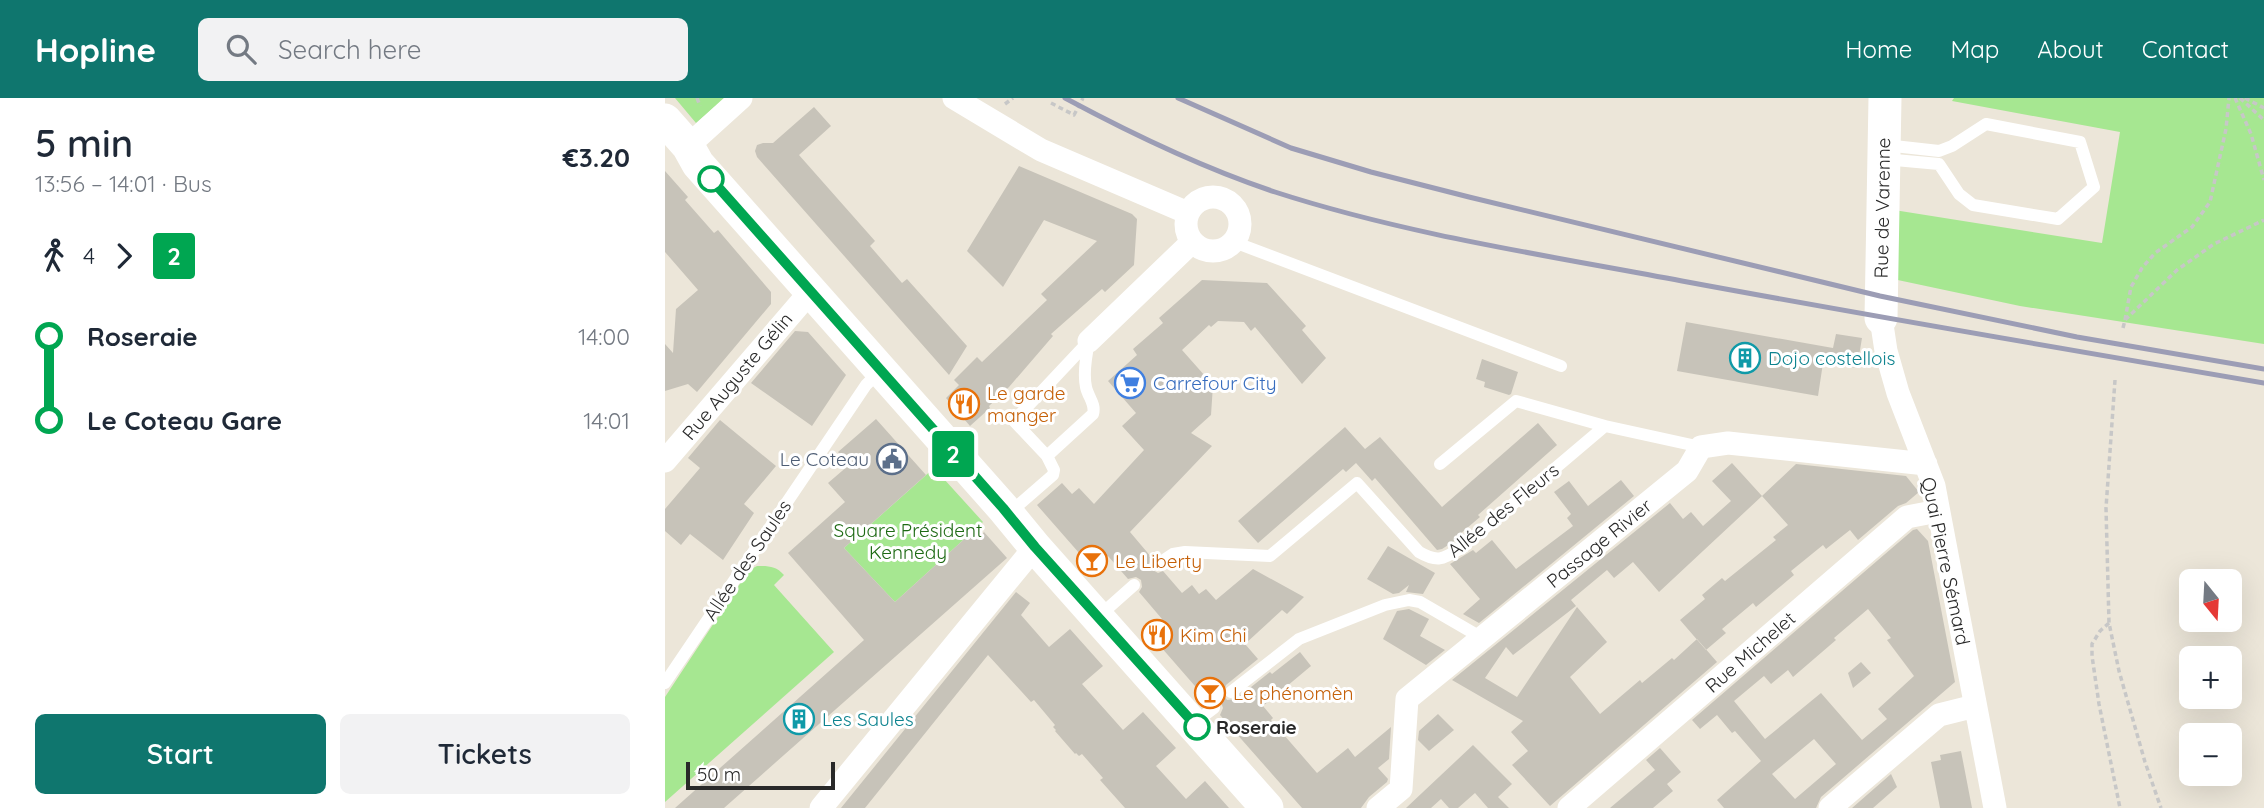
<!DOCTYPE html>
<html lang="en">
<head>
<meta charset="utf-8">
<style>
  body { margin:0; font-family:Quicksand,sans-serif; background:#f2f2f3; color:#1f2937; height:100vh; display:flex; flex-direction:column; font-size:26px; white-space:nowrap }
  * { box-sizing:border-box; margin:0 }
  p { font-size:23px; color:#747a83 }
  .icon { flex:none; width:38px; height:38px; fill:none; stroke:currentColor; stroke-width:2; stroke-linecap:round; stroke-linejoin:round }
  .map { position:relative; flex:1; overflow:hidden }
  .panel { display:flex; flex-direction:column; background:#fff; width:665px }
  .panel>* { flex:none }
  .badge { padding:0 14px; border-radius:5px; font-size:24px; line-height:46px }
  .needle { width:46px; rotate:162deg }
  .controls { position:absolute; left:1514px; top:471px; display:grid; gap:14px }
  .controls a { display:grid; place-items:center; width:63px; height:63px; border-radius:10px; background:#fff; box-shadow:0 7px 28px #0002; font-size:35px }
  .scale { position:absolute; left:21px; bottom:18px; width:149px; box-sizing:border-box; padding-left:7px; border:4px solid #292929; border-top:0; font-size:19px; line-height:24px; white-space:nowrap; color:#292929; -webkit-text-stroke:5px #fff; paint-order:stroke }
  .map>.badge { position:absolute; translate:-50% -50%; box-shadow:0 0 0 4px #fff }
  .legs { display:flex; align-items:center; gap:10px; height:77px; padding:0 35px; font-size:23px }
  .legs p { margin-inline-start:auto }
  .overview { display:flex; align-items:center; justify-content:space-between; height:119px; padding:0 35px }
  h1 { font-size:38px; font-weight:600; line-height:52px }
  .action { display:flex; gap:14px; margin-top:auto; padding:14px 35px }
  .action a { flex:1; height:80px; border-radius:10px; background:#0f766e; color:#fff; font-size:28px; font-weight:600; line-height:80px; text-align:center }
  .action a+a { background:#f2f2f3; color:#1f2937 }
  ul { padding:0 35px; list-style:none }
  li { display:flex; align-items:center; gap:24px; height:84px; font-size:26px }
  li i { display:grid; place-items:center; width:10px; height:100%; margin:0 9px; background:currentColor }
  li i::after { content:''; width:18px; height:18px; margin:-9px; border:5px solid; border-radius:50%; background:#fff }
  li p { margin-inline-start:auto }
  li:first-child i { background:linear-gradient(#0000 50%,currentColor 0) }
  li:last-child i { background:linear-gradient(currentColor 50%,#0000 0) }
  header { display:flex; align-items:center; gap:42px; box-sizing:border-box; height:98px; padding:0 35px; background:#0f766e; color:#fff }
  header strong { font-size:33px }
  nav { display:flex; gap:38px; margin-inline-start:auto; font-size:24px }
  .search { width:490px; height:63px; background:#f2f2f3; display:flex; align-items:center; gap:18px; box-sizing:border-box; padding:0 24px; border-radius:10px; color:#747a83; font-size:26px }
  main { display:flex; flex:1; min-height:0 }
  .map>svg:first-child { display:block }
</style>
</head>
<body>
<header>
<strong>Hopline</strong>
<div class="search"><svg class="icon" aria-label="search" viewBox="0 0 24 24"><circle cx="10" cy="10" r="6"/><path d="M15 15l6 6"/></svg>Search here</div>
<nav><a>Home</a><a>Map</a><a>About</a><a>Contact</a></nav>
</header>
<main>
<section class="panel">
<div class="overview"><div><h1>5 min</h1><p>13:56 – 14:01 · Bus</p></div><b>€3.20</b></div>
<div class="legs"><svg class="icon" aria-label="walk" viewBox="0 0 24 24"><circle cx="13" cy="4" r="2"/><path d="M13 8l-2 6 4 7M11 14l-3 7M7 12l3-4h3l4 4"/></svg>4<svg class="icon" aria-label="forward" viewBox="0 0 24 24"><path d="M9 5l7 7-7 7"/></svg><b class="badge" style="background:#00a651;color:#fff">2</b></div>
<ul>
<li><i style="color:#00a651"></i><b>Roseraie</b><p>14:00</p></li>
<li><i style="color:#00a651"></i><b>Le Coteau Gare</b><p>14:01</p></li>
</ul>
<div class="action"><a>Start</a><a>Tickets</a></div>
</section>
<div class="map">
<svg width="1599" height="710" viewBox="0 0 1599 710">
  <rect width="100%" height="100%" fill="#ece6d9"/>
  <path fill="#a6e791" d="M10,0h50l-29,25z
    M1289,0h310v246l-244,-38 -127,-27 1,-69 208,33 18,-111 -168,-31z
    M269,370l49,54 -88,80 -51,-54z
    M92,468c12,0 19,0 27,9l-10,10 60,67 -169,150v-105l84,-127z"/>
  <path fill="#c7c3b9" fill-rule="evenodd" d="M149,9l17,19 -32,29 76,86 -5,5 32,37 5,-4 60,67 -18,29 -192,-218 -2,-6 2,-6 6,-2h10z
    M354,68l113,48 5,5 -3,46 -29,27 -3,-3 -51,45 2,2 -44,51 -20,19 1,2 -20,18 -24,-28 13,-13 -5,-5 23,-23 5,5 65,-62 -6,-6 56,-53 -53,-21 -41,67 -36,-36z
    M0,73l23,26 -3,3 29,33 4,-3 53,62v12l-74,88 -9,-8 -23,7v-47l8,9 3,-44 22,-19 -33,-38z
    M537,182l65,3 39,43 -4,4 24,28 -24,26 -47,-57 -4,4 -7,-9 -26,-1 -7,6 -2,-2 -14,13 -13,12 31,35 -2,30 -20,18 21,13 -82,86 22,26 -3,6 2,5 7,4 5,-2 19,22 10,-8 7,9 7,-5 10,11 37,-31 51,28 -17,17 -5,-4 -37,34 13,15 -32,26 -3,9 4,6 9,-1 34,-27 2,2 28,-22 11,14 -48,40 10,12 -2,2 46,53 31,-25 7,9 36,-30 -2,32 -11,9 10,11 -1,3 -18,15 -8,11h-59l-82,-93 3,-7 -2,-6 -7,-3 -6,2 -61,-70 15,-12 -23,-27 3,-5 -1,-7 -5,-3 -8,2 -20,-23 -14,14 -57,-65 25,-22 10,11 7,-6 15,16 50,-54 -22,-24 14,-13 -28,-32 29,-26 -4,-6 30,-26 -4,-5z
    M1021,224l147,26 3,-14 26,4 -5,30 -34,-5 -5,33 -141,-25z
    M130,233l13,1 38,43 -34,51 -61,-43z
    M817,261l36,13 -7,22 -2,1 -25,-8 1,-5 -9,-3z
    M211,321l50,56 -82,73 51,54 77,-70 8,5 4,-5 23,26 -283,250h-49l189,-168 -76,-87 57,-51 -17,-19 21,-18 -11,-13z
    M55,322l56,46 -32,38 10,9 -31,47 -33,-26 -9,11 -16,-14v-22l35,-41 -12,-10z
    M873,325l19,22 -79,70 2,2 -20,17 2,2 -20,13 -5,1 -62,-72 -3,3 -16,-18 -10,9 -3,-3 -85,74 -20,-22 107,-94 20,22 15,-12 62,70z
    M1067,365l30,33 -103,96 -26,-30 -19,16 -7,-8 -36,30 5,6 -63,49 -7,-8 -21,31 32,19 60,-90 30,35 -37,35 30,37 40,-34 2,3 30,-25 2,2 23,-21 20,23 -167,144 -38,-41 16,-14 -17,-19 12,-11 -71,-41 218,-177 13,16 8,-7 12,14 28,-25 -19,-20z
    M1131,366l110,12 13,16 -13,11 -8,3 -40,34 -8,-10 -24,19 -3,-4 -32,26 3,4 -38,32 -3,-4 -31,26 4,4 -20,17 -26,-30 25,-21 -3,-4 20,-17 3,3 51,-41 -3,-3 15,-12 -26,-29z
    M956,382l13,16 -155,127 -16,-9 17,-15 -30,-35 23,-14 3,3 16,-13 24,29 57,-43 -6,-8 4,-4 -17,-22 15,-11 19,25z
    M1252,431l11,12 27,141 -134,115 -5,11h-92l-7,-8 44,-39 -26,-30 -3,2 -15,-18 -17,14 -8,-9 221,-190zM1203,511l23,29 -4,2 27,36 -36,33 9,10 -25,21 -41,-47 -56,46 -31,-38 30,-25 7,8 17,-14 5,7 43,-37 -2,-2zM1149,641l22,25 -41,35 -23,-25z
    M723,448l47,27 -12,21 -17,-2 3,-7 -10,8 -6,1 -26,-15z
    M351,494l14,11 -9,12 28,32 21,-18 33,37 -21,18 41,46 20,-18 33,36 -20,18 30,33 19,-18 24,27h-104l-25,-28 3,-2 -21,-24 -3,2 -3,-3 -1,1 -20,-23 1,-1 -3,-3 2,-2 -21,-25 -3,2 -43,-47 -123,153h-24z
    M744,511l20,10 -9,17 25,14 -19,15 -43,-26 14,-28z
    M1196,564l10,11 -18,15 -5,-15z
    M773,616l16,16 -25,21 -11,-11 1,-9z
    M808,647l39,39 -14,13 11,11h-21l-13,-15 -17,15h-9l-8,-9 -10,9h-25z
    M995,650l21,24 -14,12 6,7 -20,17h-43l45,-38 -9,-10z
    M1296,653l11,57h-32l-9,-46 10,-2 -1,-5z
    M1226,676l6,13 -24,21h-21z"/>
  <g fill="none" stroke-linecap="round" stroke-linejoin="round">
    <path stroke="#c7c7c7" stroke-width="3.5" stroke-dasharray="5 3.5" stroke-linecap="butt" d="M32,0l3,8
      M1570,0l16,36 13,46
      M1575,0l24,22
      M1580,0l19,10
      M386,5l23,12 9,-17
      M340,6l8,-6
      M1460,222l6,-33 11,-19 13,-15 37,-26 18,-25 16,-73 3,-31
      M1458,230l2,-8 52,-50 37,-26 50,-24
      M1450,282l-9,128 3,115 10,48 26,91 16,46
      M1444,525l-9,8 -8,13v12l7,48 21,104"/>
    <path stroke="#fff" stroke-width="12" d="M1219,61l55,5 20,30 14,11 85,14 36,-32 -14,-45 -94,-18 -34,22 -13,5 -54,-6
      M569,144l327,124
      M382,358l46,-42c3,-10 -5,-17 -7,-27 -3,-14 0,-31 3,-45
      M775,366l76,-63 89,25
      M343,416l45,-39 1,-5 -7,-14 -33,-35 75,-80
      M493,466l15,-10 12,-2 85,4 87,-73 62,69c19,11 24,7 42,-4l144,-122 96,21
      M433,519l36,-32
      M0,585l201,-298 14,-14
      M566,594l68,-53 86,-34 24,-5 11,2 62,36
      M529,625l20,-15"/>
    <path stroke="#fff" stroke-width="23" d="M289,0l87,52 147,63
      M23,48l53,-48
      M521 126a27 27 0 1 1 54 0a27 27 0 1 1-54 0Z
      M1216,220l5,33 12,42 36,93 61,322
      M424,243l103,-99
      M0,363l145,-169
      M156,710l214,-261
      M713,710l23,-19 6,-90 280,-228 14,-24 27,-4 198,21
      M904,710l338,-291 31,-6
      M1165,710l109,-93 36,-9"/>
    <path stroke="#fff" stroke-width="33" d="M0,22l23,26 10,18 305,344 32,39 232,261
      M1216,220l4,-220"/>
    <path stroke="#9c9db5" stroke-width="5" d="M400,0c67,36 138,70 210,94 133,43 270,63 407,89 194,36 388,69 582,102
      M513,0l113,50 80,24 98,25 411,99 197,41 187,32"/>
  </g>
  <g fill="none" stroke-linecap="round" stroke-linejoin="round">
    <g stroke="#fff" stroke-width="16">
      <path id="line-1" d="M46,81l292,329 32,39 162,180"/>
    </g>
    <use href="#line-1" stroke="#00a651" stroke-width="10"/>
  </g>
  <defs>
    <g id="building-ring" transform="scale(1.575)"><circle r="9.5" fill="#fff" stroke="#0f9aa8" stroke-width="1.5"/><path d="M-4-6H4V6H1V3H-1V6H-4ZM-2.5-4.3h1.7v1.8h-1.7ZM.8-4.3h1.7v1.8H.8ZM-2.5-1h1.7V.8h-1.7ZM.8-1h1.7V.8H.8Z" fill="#0f9aa8"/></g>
    <g id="supermarket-ring" transform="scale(1.575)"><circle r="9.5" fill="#fff" stroke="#3f7fe0" stroke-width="1.5"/><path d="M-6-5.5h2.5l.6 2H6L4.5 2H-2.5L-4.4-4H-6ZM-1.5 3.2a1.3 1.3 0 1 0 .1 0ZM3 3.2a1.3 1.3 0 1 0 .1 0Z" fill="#3f7fe0"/></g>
    <g id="restaurant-ring" transform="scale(1.575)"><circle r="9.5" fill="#fff" stroke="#e8710a" stroke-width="1.5"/><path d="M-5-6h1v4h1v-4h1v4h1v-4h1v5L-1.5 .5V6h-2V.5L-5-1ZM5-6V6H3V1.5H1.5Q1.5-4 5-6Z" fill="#e8710a"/></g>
    <g id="civic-ring" transform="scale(1.575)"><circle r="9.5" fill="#fff" stroke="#5c6f8a" stroke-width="1.5"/><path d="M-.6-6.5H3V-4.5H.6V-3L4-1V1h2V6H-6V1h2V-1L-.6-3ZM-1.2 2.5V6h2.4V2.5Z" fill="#5c6f8a"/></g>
    <g id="bar-ring" transform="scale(1.575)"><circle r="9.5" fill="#fff" stroke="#e8710a" stroke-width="1.5"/><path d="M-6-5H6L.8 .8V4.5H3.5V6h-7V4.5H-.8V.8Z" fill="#e8710a"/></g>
  </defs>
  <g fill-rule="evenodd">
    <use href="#building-ring" x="1080" y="260"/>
    <use href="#supermarket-ring" x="465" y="285"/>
    <use href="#restaurant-ring" x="299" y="306"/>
    <use href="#civic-ring" x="227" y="361"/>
    <use href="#bar-ring" x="427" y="463"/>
    <use href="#restaurant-ring" x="492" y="537"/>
    <use href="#bar-ring" x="545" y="595"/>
    <use href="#building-ring" x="134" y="621"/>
  </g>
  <g fill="#fff" stroke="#00a651" stroke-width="3.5">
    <circle cx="46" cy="81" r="12"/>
    <circle cx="532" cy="629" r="12"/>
  </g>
  <g text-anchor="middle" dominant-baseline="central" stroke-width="6" stroke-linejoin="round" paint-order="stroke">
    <g font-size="19" fill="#292929" stroke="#fff">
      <text transform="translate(1217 110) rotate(-89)">Rue de Varenne</text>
      <text transform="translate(72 278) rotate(-50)">Rue Auguste Gélin</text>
      <text transform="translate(838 412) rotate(-39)">Allée des Fleurs</text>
      <text transform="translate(934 445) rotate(-39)">Passage Rivier</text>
      <text transform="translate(82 462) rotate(-56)">Allée des Saules</text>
      <text transform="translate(1281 463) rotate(78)">Quai Pierre Sémard</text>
      <text transform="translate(1085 554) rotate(-41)">Rue Michelet</text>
    </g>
    <g font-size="19" fill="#0d838f" stroke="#fff" text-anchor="start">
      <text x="1103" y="260">Dojo costellois</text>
      <text x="157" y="621">Les Saules</text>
    </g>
    <g font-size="19" fill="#366cbe" stroke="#fff" text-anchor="start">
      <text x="488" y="285">Carrefour City</text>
    </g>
    <g font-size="19" fill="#c56008" stroke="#fff" text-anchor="start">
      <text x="322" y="295">Le garde<tspan x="322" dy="22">manger</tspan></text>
      <text x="450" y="463">Le Liberty</text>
      <text x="515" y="537">Kim Chi</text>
      <text x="568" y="595">Le phénomèn</text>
    </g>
    <g font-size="19" fill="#4e5e75" stroke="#fff" text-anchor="end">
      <text x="204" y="361">Le Coteau</text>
    </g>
    <g font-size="19" fill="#1e6a14" stroke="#fff">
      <text x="243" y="432">Square Président<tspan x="243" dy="22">Kennedy</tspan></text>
    </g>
    <g font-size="19" font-weight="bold" fill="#292929" stroke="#fff" text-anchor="start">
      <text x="551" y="629">Roseraie</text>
    </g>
  </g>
</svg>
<div class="controls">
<a><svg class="needle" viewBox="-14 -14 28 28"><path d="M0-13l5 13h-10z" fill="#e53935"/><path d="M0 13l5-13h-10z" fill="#747a83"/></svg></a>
<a>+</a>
<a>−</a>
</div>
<div class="scale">50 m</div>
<b class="badge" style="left:288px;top:356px;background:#00a651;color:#fff">2</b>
</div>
</main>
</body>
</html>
